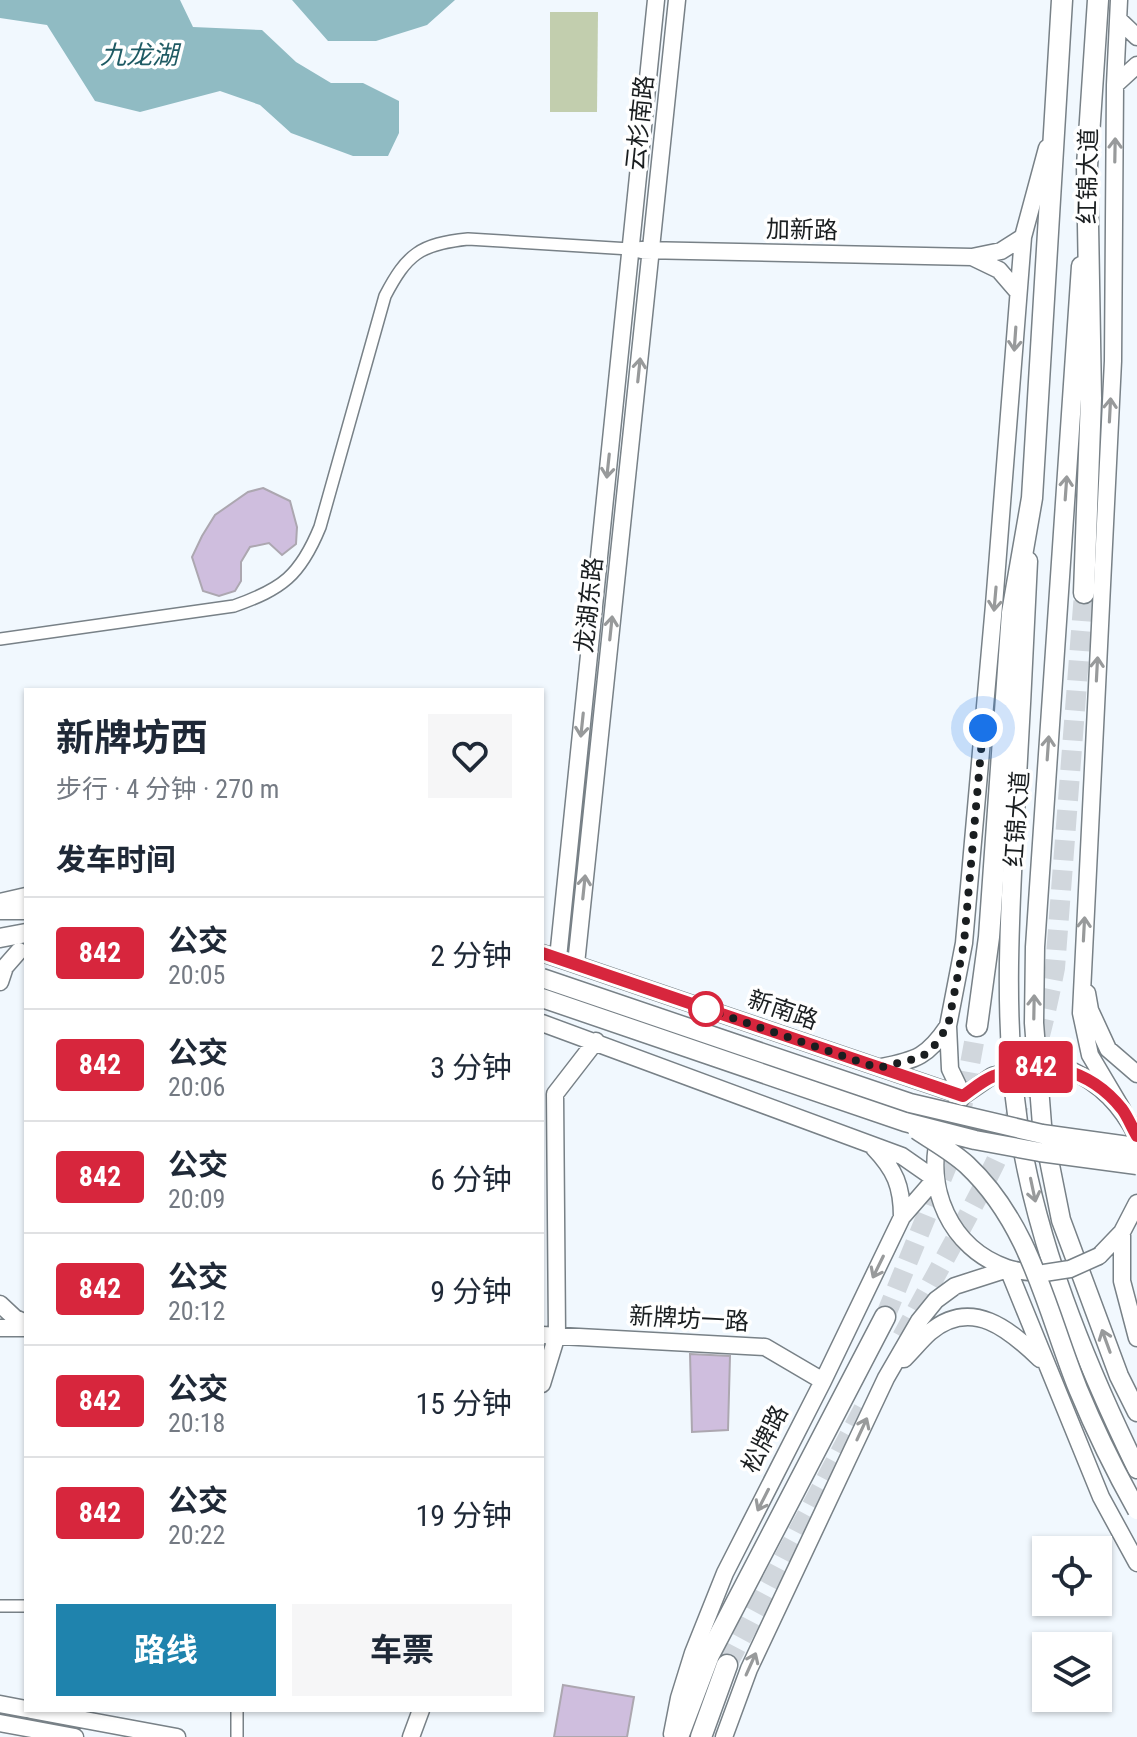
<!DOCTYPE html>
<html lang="zh">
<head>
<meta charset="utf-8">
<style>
  body { margin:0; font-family:"Roboto Condensed","Noto Sans SC",sans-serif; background:#f6f6f7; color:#1f2937; height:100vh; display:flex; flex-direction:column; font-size:30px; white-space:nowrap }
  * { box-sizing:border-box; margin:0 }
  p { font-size:26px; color:#747a83 }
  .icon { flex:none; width:44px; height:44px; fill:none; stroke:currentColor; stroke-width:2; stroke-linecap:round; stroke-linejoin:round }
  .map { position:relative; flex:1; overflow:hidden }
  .details { position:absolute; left:24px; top:688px; width:520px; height:1024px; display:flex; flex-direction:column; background:#fff; border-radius:0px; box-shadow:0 2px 6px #0004 }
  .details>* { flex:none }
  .badge { padding:0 16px; border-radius:6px; font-size:28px; line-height:52px }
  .controls { position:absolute; left:1032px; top:1536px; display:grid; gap:16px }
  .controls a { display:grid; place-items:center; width:80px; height:80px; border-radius:0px; background:#fff; box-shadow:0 2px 6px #0004; font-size:40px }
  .you { position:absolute; width:40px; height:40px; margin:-20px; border:6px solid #fff; border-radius:50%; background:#1a73e8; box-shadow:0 0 0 12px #1a73e833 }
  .map>.badge { position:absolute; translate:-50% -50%; box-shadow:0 0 0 4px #fff }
  h2 { padding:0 32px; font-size:30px; line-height:72px }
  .round { display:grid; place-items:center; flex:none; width:84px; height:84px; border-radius:0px; background:#f6f6f7 }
  .summary { display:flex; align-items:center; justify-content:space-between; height:136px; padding:0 32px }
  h1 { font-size:38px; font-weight:700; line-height:60px }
  .button { display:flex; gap:16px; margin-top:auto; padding:16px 32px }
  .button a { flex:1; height:92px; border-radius:0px; background:#1f83ad; color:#fff; font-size:32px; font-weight:700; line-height:92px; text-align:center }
  .button a+a { background:#f6f6f7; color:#1f2937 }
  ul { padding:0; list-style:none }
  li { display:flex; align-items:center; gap:24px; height:112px; padding:0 32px; border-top:2px solid #e0e1e3 }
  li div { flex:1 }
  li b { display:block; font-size:30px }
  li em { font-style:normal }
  li .badge { min-width:88px; font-weight:700; text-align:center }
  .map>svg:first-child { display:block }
</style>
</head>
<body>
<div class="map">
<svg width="1137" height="1737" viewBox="0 0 1137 1737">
  <rect width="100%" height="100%" fill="#f1f8fe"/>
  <path fill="#c2ceae" d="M550,12h48l-1,100h-47z"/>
  <path fill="#90bbc3" d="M0,0h180l13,27 69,3 34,32 35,21h32l36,18v32l-11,23h-35l-62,-23 -31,-28 -40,-14 -80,21 -45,-11 -48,-76 -47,-7z
    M292,0h163l-28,25 -51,16h-48z"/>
  <path fill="#cfbede" stroke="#aca7b0" stroke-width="2" d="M263,488l27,13 7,26 -1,17 -14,11 -13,-12 -19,4 -9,15v19l-6,10 -16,5 -16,-5 -11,-34 10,-21 13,-21 33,-23z
    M690,1354l40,2 -2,74 -36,2z
    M563,1685l71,12 -7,40h-73z"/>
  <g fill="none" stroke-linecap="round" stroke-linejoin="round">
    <path stroke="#d1d7dd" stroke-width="20" stroke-dasharray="20 10" stroke-linecap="butt" d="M885,1317l70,-171 22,-120
      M902,1337c31,-57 63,-114 92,-172 30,-62 48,-130 61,-197l29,-375
      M727,1665l139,-261"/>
    <g stroke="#788187" stroke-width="14">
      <path id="street" d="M0,639l234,-33c48,-17 66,-30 86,-79l65,-231c22,-42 35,-52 83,-57l162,10
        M0,1606h26
        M237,1710v27"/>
    </g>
    <g stroke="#788187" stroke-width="19">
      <path id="secondary" d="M1119,0l-4,85 -2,276 -32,652 9,42 32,54
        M1118,19l19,18
        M1115,85l22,-20
        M641,250l331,7 29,-6 22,-14
        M972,257l27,13 19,22
        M0,902l26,-6
        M542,953l421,143
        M558,958l98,-958
        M576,964l101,-964
        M0,982l5,-15 14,-16
        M1087,993l3,17 18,39 29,25
        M542,1023l360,133 33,23
        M881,1067c36,-7 47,-11 67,-41
        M1069,1069c33,16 51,35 68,67
        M963,1096l-13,-27 -2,-43 16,-83 30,-338 29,-368 24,-89
        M956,1105l7,-9 29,-20
        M940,1132c-16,56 10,116 67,136 11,4 25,4 37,5
        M874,1148c21,22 28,38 28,69
        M1122,1232v49l15,57
        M1099,1256l23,-24 15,-29
        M1008,1269l93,228 36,66
        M0,1304l15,14 11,5
        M0,1328h26
        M542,1335l223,12 58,34
        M904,1359c9,-9 17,-19 26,-27 42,-35 80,-2 110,27
        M542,1384l15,-49 -2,-241 41,-53
        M0,1704l26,5
        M31,1710l146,27
        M0,1723l75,14
        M672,1734l7,-36 14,-45 32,-80 98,-192 79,-164 33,-38
        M411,1737l10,-27
        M724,1737l25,-68 137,-291 33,-57 17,-21 19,-14 53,-17"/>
    </g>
    <g stroke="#788187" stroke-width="21">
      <path id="primary" d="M1081,266l-46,681 -1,76 8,102 19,95 58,156 18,36
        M1028,561c-4,90 -9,181 -14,271 -5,97 -10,193 4,290 18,121 66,238 119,347
        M0,910h26
        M0,938l26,-5"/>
    </g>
    <g stroke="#788187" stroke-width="23">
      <path id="highway" d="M1084,593l7,-195 -4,-232 11,-166
        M977,1026l12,-89 23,-324 20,-115 30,-498
        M678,1737l31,-82 176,-338
        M701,1737l26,-72"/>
    </g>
    <use href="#street" stroke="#fff" stroke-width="11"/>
    <use href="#secondary" stroke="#fff" stroke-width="16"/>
    <use href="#primary" stroke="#fff" stroke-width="18"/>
    <use href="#highway" stroke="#fff" stroke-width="20"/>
    <g stroke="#788187" stroke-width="19" stroke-linecap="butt">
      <path id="secondary-bridge" d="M992,1076c27,-8 49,-11 77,-7
        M1044,1273l26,-4 29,-13"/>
    </g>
    <g stroke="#788187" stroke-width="21" stroke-linecap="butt">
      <path id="primary-bridge" d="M542,978l368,125 132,31 95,13
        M542,998l363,124 70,18 65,12 97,13
        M917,1130c16,11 36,22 50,35 64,60 80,147 111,224 17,41 37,82 59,121"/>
    </g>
    <use href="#secondary-bridge" stroke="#fff" stroke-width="16"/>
    <use href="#primary-bridge" stroke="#fff" stroke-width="18"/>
  </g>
  <defs><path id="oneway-shaft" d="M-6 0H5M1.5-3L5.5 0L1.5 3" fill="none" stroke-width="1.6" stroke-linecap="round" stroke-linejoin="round" transform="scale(2)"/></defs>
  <g stroke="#989a9b">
    <use href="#oneway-shaft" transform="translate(1115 150) rotate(-89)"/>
    <use href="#oneway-shaft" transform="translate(1015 339) rotate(94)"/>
    <use href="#oneway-shaft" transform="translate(639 370) rotate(-84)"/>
    <use href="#oneway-shaft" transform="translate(1110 410) rotate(-87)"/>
    <use href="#oneway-shaft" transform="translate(608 466) rotate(96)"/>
    <use href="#oneway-shaft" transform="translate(1066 488) rotate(-86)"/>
    <use href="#oneway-shaft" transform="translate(995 599) rotate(95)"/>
    <use href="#oneway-shaft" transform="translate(611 628) rotate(-84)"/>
    <use href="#oneway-shaft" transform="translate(1097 669) rotate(-87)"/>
    <use href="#oneway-shaft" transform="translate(582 725) rotate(96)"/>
    <use href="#oneway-shaft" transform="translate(1048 748) rotate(-86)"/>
    <use href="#oneway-shaft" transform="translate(584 887) rotate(-84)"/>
    <use href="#oneway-shaft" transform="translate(1084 929) rotate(-87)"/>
    <use href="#oneway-shaft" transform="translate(1034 1007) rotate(-89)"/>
    <use href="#oneway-shaft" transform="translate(1033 1190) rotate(78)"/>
    <use href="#oneway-shaft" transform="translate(878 1267) rotate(116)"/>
    <use href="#oneway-shaft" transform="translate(1106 1341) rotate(-110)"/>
    <use href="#oneway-shaft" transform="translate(862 1429) rotate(-65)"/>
    <use href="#oneway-shaft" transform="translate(763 1500) rotate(117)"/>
    <use href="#oneway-shaft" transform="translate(751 1664) rotate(-66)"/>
  </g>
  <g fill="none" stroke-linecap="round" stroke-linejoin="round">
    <g stroke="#fff" stroke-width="18">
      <path id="line" d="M542,953l421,143c10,-7 20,-16 31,-20 47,-20 96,-7 128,33 6,8 10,19 15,27"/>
    </g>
    <use href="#line" stroke="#d7263d" stroke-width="12"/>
    <path stroke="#1a1e20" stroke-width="8" stroke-dasharray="0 14.4" d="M706,1009l172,59 44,-11 12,-11 14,-20 16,-83 19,-215"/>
  </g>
  <circle fill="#fff" stroke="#d7263d" stroke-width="4" cx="706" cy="1009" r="16"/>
  <g text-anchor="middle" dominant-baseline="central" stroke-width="7" stroke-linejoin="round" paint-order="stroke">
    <g font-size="24" fill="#1a1e20" stroke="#fff">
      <text transform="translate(640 123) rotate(-84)">云杉南路</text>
      <text transform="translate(1088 176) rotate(-89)">红锦大道</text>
      <text transform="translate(802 230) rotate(1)">加新路</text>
      <text transform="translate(589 605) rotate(-84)">龙湖东路</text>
      <text transform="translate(1017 819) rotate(-86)">红锦大道</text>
      <text transform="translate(783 1010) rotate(19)">新南路</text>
      <text transform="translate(689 1319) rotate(3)">新牌坊一路</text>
      <text transform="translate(765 1439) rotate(-63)">松牌路</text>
    </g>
    <g font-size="26" font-style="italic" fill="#1f5b64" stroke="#fff">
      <text x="139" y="55">九龙湖</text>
    </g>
  </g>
</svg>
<div class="controls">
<a><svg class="icon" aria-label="locate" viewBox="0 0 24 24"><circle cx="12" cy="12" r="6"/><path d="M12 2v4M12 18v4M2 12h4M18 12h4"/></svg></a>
<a><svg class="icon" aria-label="layers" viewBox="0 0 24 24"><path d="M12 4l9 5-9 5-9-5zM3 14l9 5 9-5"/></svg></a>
</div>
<div class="you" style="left:983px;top:728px"></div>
<b class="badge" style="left:1036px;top:1067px;background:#d7263d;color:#fff">842</b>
<section class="details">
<div class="summary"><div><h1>新牌坊西</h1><p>步行 · 4 分钟 · 270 m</p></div><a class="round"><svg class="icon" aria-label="heart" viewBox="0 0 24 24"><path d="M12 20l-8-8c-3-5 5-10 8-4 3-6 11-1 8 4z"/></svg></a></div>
<h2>发车时间</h2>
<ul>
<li><span class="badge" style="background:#d7263d;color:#fff">842</span><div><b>公交</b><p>20:05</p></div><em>2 分钟</em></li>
<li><span class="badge" style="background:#d7263d;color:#fff">842</span><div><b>公交</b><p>20:06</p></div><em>3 分钟</em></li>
<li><span class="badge" style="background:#d7263d;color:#fff">842</span><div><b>公交</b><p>20:09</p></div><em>6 分钟</em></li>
<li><span class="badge" style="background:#d7263d;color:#fff">842</span><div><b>公交</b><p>20:12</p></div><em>9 分钟</em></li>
<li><span class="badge" style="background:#d7263d;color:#fff">842</span><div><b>公交</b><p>20:18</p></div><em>15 分钟</em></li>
<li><span class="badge" style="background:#d7263d;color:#fff">842</span><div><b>公交</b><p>20:22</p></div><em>19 分钟</em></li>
</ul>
<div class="button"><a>路线</a><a>车票</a></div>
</section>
</div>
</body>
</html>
